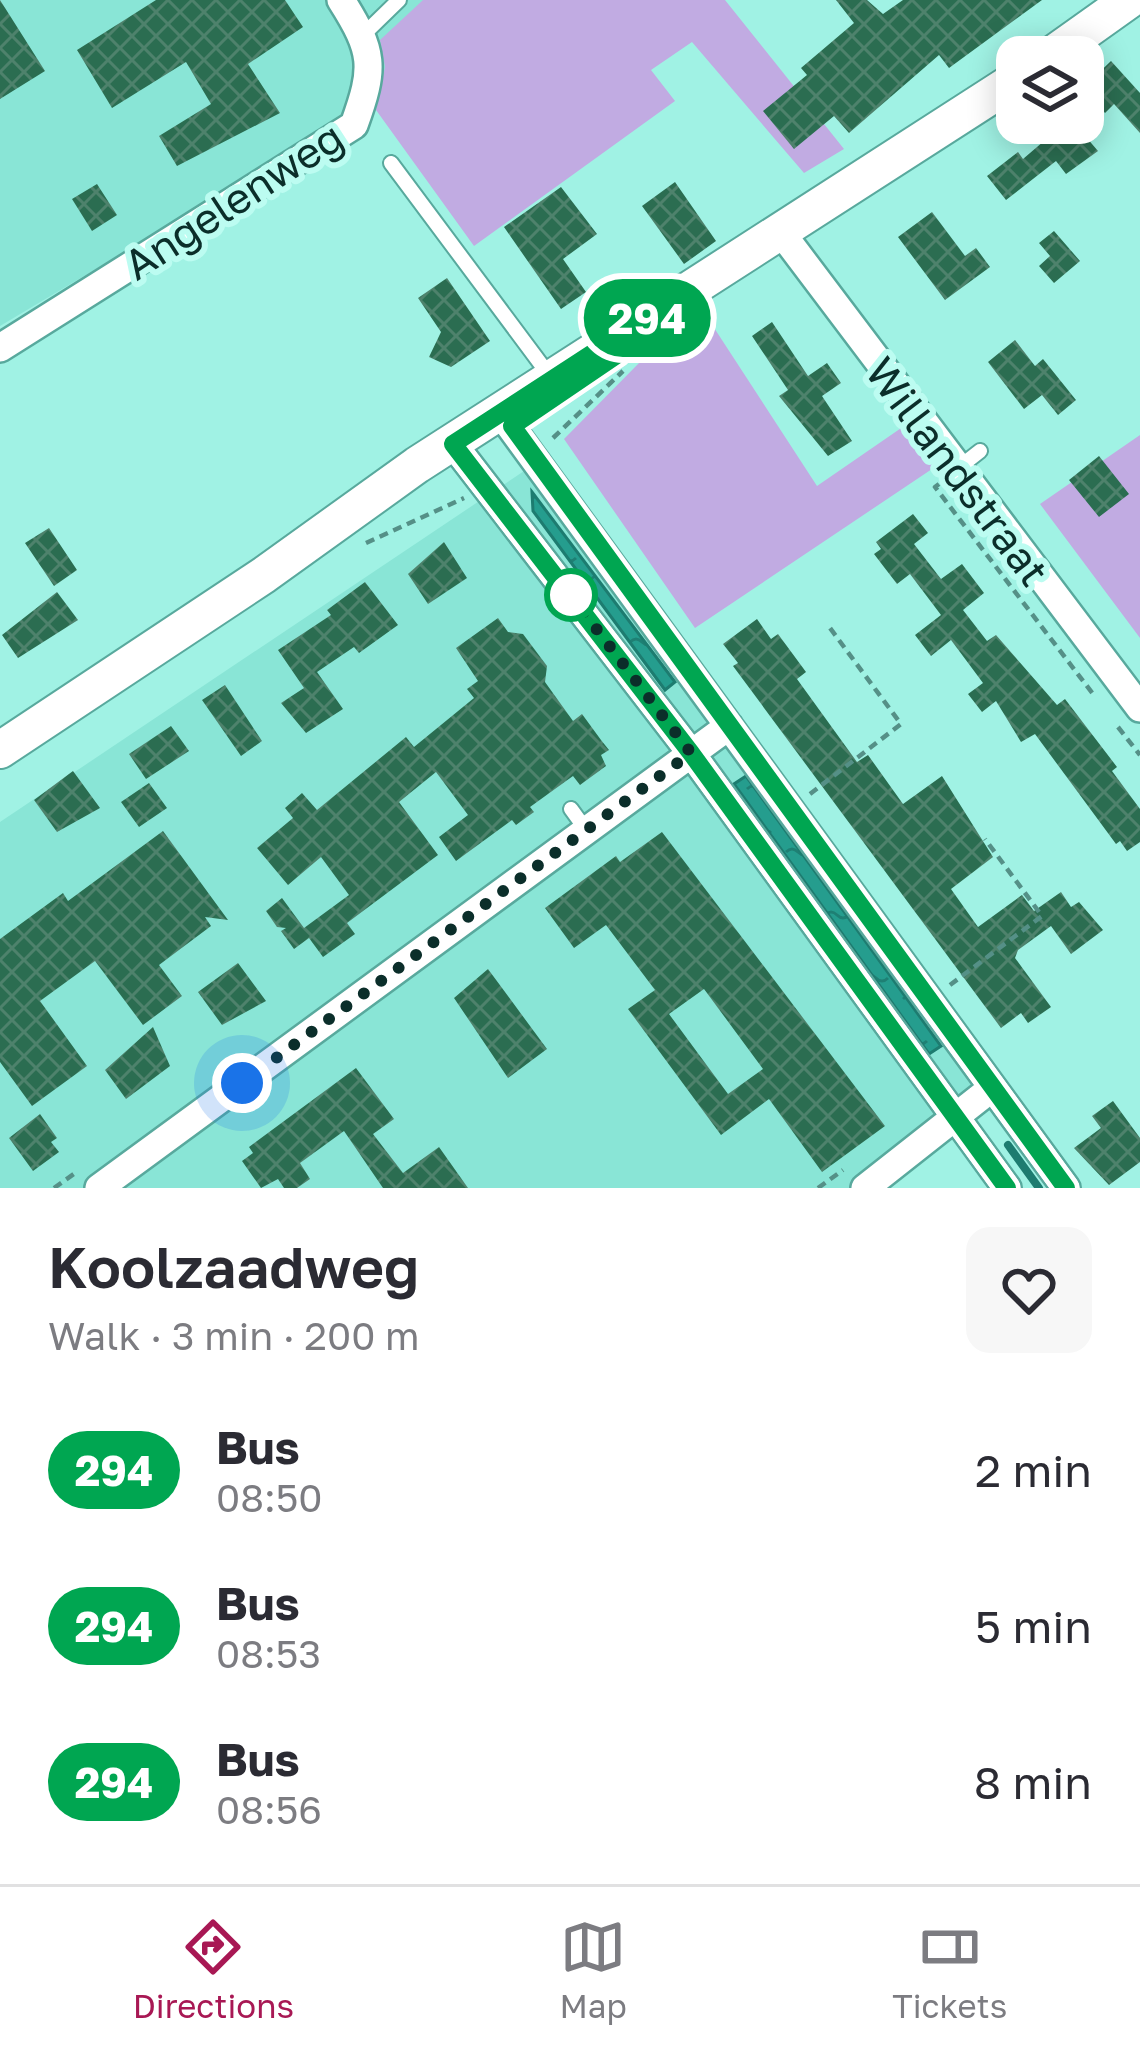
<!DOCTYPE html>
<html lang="en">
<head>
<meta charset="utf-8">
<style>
  body { margin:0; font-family:"Golos Text",sans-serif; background:#f7f7f7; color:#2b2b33; height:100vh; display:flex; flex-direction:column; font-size:45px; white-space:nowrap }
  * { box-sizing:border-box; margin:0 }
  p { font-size:39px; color:#7c7c81 }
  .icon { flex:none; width:66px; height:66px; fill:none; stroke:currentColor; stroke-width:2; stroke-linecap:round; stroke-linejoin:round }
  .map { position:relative; height:1188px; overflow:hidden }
  .side { display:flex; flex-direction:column; background:#fff; flex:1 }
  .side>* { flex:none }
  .badge { padding:0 24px; border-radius:39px; font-size:42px; line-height:78px }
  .controls { position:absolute; left:996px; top:36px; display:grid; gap:24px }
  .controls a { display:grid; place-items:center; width:108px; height:108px; border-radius:24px; background:#fff; box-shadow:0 6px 30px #0003; font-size:60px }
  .you { position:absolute; width:60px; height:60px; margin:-30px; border:9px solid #fff; border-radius:50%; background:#1a73e8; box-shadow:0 0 0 18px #1a73e833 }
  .map>.badge { position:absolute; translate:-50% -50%; box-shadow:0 0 0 6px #fff }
  .round { display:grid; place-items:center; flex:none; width:126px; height:126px; border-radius:24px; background:#f7f7f7 }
  .headline { display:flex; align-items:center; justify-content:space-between; height:204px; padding:0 48px }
  h1 { font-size:57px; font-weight:600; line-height:90px }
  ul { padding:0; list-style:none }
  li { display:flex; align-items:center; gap:36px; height:156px; padding:0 48px }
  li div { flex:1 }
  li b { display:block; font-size:45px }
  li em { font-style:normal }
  li .badge { min-width:132px; font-weight:700; text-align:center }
  .dock { display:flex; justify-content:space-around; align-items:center; height:168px; border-top:3px solid #e1e1e2; background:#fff; font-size:33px; color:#7c7c81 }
  .dock a { display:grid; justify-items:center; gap:6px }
  .dock .on { color:#a81854 }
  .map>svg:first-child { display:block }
</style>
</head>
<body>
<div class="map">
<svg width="1140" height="1188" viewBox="0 0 1140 1188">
  <defs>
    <pattern id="water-ripples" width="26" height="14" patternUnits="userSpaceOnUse" patternTransform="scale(3)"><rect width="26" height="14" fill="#259d8e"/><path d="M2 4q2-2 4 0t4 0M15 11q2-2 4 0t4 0" fill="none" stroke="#1e8074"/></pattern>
    <pattern id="building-cross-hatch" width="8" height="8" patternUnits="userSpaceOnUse" patternTransform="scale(3)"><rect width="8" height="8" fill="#2b6d51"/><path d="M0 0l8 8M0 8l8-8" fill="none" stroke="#4e826c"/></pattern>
  </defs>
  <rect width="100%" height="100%" fill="#a0f2e4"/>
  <path fill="#89e5d6" d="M0,0h548l-548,326z
    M548,455l457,631 -139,102h-866v-366z"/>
  <path fill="#c1abe2" d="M423,0h302l119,149 -40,24 -112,-131 -41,28 24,31 -201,145 -98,-136 9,-43 -5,-27z
    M707,317l110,169 90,-62 28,43 -240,161 -131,-189 77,-78z
    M1140,435v203l-100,-134z"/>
  <path fill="url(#water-ripples)" stroke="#1d7c70" stroke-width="3" d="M532,492l143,190 -10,8 -132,-179z
    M746,776l195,270 -12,8 -195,-270z"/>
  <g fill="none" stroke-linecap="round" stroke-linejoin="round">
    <path stroke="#1d7c70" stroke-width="8" d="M1008,1145l31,43"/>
  </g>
  <path fill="url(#building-cross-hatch)" fill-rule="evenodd" d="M0,0l45,71 -45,28z
    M156,0h129l18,27 -55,37 32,49 -103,53 -18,-30 52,-32 -25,-42 -74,46 -35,-58z
    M836,0h31l16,14 20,-14h139l-93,68 -10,-13 -90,78 -15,-17 -40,33 -31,-38 44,-36 -6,-7 53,-45z
    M1111,61l29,32v40l-26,-29 -9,9 -22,-25z
    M1065,123h9l24,28 -32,23 -10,-13 -50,39 -19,-24 31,-24 5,7z
    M675,182l41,59 -32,23 -42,-58z
    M97,184l20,31 -25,16 -20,-32z
    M561,187l36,47 -34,25 23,33 -25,17 -57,-82z
    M932,212l33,44 11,-8 14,19 -45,33 -47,-63z
    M1054,231l26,30 -26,22 -15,-17 11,-10 -11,-13z
    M447,278l43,63 -39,26 -22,-10 12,-25 -23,-34z
    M772,322l36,54 19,-13 14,20 -19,13 30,45 -24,15 -49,-60 9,-6 -36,-54z
    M1015,340l20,26 8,-7 33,41 -18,15 -16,-20 -18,14 -36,-47z
    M1099,456l30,38 -30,23 -30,-37z
    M913,514l15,19 -14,11 27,35 21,-15 22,29 -21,17 24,31 9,-6 61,70 8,-6 52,68 -5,4 28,38v33l-13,9 -7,-10 -4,3 -81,-110 -14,8 -25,-41 -14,11 -14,-18 15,-11 -32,-43 -20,16 -16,-21 26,-20 -31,-41 -13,10 -23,-30 7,-5 -5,-7z
    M49,528l28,42 -23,16 -29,-43z
    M444,542l23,36 -39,26 -20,-30z
    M365,582l33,43 -39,28 -5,-6 -37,25 26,37 -37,24 -25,-30 23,-15 -26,-38 53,-35 -4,-5z
    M57,592l21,28 -60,38 -16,-23z
    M498,618l10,14 15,2 24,32 -2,16 28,39 9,-7 19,26 8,10 -8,5 5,11 -26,19 -7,-9 -43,31 4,5 -18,13 -4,-5 -56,41 -17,-24 29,-22 -32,-43 -37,30 39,53 -91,68 8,11 -32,23 -14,-19 -15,11 -13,-18 5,-3 -9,-1 -11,-16 16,-13 22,30 45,-33 -28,-38 -33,28 -31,-37 36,-30 -8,-10 17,-15 15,17 89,-73 8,10 60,-49 -7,-9 11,-8 -22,-33z
    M757,619l14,20 7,-5 28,38 -9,7 60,83 11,-7 35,49 39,-28 51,81 -42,32 27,38 44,-32 12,16 27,-19 10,15 8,-5 24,28 -32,24 -20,-28 -33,24 -3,8 36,49 -23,16 -7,-10 -20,15 -268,-362 5,-3 -15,-19z
    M225,685l37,56 -21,15 -39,-56z
    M171,726l18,25 -43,28 -17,-25z
    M73,771l27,37 -43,24 -23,-32z
    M149,783l18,25 -28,19 -18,-25z
    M163,831l65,89 -23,-3 6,9 -52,39 23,31 -39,29 -48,-64 -55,40 47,65 -55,40 -32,-44v-123l63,-46 5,8z
    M662,832l223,294 -63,46 -53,-73 -48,36 -93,-126 27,-19 -49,-65 -32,23 -29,-40 71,-52 4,6zM704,989l59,80 -35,25 -59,-80z
    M238,963l28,38 -44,24 -24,-33z
    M488,969l59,80 -39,29 -54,-80z
    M153,1027l17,39 -44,33 -21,-29z
    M356,1068l38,51 -21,15 30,39 36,-26 29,41h-85l-39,-57 -44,32 10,16 -13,9h-13l-6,-9 -17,9 -19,-27 11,-8 -4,-6z
    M1113,1101l27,37v24l-31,23 -35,-37 27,-20 -9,-12z
    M40,1114l17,24 -6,4 8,10 -26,19 -24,-33z"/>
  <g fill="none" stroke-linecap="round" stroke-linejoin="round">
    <g stroke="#58a99d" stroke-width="18">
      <path id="service" d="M363,35l36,-35
        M391,163l161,216
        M957,469l23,-18
        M571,809l16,22"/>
    </g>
    <g stroke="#58a99d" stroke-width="32">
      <path id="minor" d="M780,231l360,477
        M0,348l354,-223c21,-58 20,-73 -13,-125
        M501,414l565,774
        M453,444l238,309 316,435
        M99,1188l630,-462
        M865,1188l127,-100"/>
    </g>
    <g stroke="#58a99d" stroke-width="40">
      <path id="tertiary" d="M1049,57l80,-57
        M0,750l264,-175 153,-110 600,-386"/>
    </g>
    <path stroke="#559087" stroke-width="4.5" stroke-dasharray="9 6" stroke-linecap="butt" d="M553,438l70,-67
      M939,484l-4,3 158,207
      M366,543l98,-45
      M1118,727l22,28
      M810,794l91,-70 -71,-96
      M950,985l92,-69 -57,-77
      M54,1188l24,-17
      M818,1188l25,-18"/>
    <use href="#service" stroke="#fff" stroke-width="14"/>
    <use href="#minor" stroke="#fff" stroke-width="27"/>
    <use href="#tertiary" stroke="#fff" stroke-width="36"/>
  </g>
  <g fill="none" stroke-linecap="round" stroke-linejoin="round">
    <g stroke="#fff" stroke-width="27">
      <path id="line" d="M1007,1188l-316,-435 -238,-309 212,-138 -47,48 -106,72 554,762"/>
    </g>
    <use href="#line" stroke="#00a651" stroke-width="18"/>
    <path stroke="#0b2e2a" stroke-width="12" stroke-dasharray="0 21.6" d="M242,1083l449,-330 -128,-168 8,10"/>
  </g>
  <circle fill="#fff" stroke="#00a651" stroke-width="6" cx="571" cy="595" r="24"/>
  <g text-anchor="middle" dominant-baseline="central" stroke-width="12" stroke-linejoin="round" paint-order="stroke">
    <g font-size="42" fill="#0b2e2a" stroke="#bcfcf1">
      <text transform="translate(233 200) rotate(-33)">Angelenweg</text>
      <text transform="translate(958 471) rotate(53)">Willandstraat</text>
    </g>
  </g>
</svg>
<div class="controls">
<a><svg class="icon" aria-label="layers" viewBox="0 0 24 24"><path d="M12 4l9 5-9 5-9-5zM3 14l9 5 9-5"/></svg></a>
</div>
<div class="you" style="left:242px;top:1083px"></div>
<b class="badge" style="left:647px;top:318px;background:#00a651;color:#fff">294</b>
</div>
<section class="side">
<div class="headline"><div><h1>Koolzaadweg</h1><p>Walk · 3 min · 200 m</p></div><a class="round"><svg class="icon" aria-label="heart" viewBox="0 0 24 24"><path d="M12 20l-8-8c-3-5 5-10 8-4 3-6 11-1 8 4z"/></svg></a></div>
<ul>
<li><span class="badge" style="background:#00a651;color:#fff">294</span><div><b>Bus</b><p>08:50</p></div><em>2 min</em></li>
<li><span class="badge" style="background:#00a651;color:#fff">294</span><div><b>Bus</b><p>08:53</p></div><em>5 min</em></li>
<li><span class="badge" style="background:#00a651;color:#fff">294</span><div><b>Bus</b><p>08:56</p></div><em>8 min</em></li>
</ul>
</section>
<nav class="dock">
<a class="on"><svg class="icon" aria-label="directions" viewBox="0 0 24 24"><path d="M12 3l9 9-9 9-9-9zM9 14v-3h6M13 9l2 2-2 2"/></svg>Directions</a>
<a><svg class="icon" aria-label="map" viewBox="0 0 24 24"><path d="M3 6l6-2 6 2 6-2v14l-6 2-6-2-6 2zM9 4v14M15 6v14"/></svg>Map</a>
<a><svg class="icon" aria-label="tickets" viewBox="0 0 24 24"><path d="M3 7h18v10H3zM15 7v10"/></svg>Tickets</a>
</nav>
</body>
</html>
